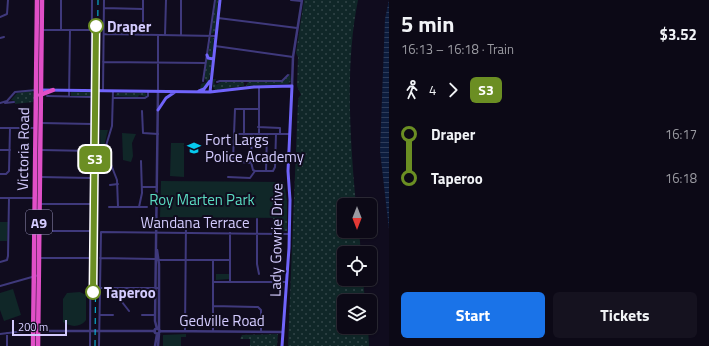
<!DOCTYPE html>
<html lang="en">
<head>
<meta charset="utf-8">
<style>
  body { margin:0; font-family:"Titillium Web",sans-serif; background:#15121f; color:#f1f3f6; height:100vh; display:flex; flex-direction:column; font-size:15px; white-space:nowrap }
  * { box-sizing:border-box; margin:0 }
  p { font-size:13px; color:#9a9aa1 }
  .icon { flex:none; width:22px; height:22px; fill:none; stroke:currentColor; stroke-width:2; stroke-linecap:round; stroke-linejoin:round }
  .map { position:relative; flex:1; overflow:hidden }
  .drawer { display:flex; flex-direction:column; background:#0c0916; width:320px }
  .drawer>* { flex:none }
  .badge { padding:0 8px; border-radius:6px; font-size:14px; line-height:26px }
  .needle { width:26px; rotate:180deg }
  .fabs { position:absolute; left:337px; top:198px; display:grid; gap:8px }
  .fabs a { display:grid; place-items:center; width:40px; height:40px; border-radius:6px; background:#0c0916; box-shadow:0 1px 3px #0004,0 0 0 1px #2c2a35; font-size:20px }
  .scale { position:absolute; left:12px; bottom:10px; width:55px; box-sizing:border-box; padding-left:4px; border:2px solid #d3cbfe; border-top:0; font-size:11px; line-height:14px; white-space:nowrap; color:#d3cbfe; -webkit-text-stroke:3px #100c1e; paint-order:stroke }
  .map>.badge { position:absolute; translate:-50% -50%; box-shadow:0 0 0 2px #fff }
  .legs { display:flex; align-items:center; gap:6px; height:44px; padding:0 12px; font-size:13px }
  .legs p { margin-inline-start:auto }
  .head { display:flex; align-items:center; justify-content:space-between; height:68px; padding:0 12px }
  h1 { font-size:22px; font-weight:700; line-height:30px }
  .action { display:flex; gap:8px; margin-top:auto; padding:8px 12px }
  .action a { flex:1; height:46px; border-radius:6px; background:#1a73e8; color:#fff; font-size:16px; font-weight:700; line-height:46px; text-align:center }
  .action a+a { background:#15121f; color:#f1f3f6 }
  ul { padding:0 12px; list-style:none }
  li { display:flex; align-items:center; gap:14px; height:44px; font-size:15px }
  li i { display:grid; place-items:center; width:6px; height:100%; margin:0 5px; background:currentColor }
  li i::after { content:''; width:10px; height:10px; margin:-5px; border:3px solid; border-radius:50%; background:#0c0916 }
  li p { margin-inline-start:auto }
  li:first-child i { background:linear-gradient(#0000 50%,currentColor 0) }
  li:last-child i { background:linear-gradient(currentColor 50%,#0000 0) }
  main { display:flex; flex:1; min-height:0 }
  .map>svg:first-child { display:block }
</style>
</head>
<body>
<main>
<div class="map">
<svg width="389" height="346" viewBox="0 0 389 346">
  <defs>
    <pattern id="grass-dots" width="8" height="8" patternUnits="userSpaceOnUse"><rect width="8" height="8" fill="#102728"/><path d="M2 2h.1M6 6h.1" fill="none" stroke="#324548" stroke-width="1.8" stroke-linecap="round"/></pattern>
    <pattern id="water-rules" width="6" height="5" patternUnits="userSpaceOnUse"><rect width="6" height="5" fill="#0c1c3d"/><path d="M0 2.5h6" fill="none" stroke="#2e3c5a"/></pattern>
  </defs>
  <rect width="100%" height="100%" fill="#100c1e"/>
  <path fill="url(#grass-dots)" d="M216,0h2l-3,32 -4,2z
    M304,0h54c-13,64 -8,140 -2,205h-12v26h15l2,22h-17v26h19l2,22h-21v26h24l1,19h-81l10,-245 1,-4 2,-2 -4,-9 1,-29 -2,-4z
    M211,37l3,1 -2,20h-3l-1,-4z
    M207,58l5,3c-2,10 -1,25 -12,29l1,-6 6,-2 -3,-5z
    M290,74l1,7 -3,3 -42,2 2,-4 35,-1z
    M213,79h3l-2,4 2,2 5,-3h23v4l-29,4 -2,-3z
    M31,91l4,3 -2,8 -18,2v-3l-4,-1 6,-7z
    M71,92h19v4h-19z
    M117,93h28l2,2 -1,2 -7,-2 -1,2 -23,-1z
    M273,218h14v13h-14z
    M278,334l-1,12h-27v-7h-10l2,-4z"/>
  <path fill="#102728" d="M100,130h8l-5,20 4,13h-6z
    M122,133l14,1 -4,9 1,13 -2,6 -8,-2z
    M171,143h13v34l-14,-1z
    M161,181l123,1 3,19v17l-127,-1z
    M0,222h8l-1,19h-7z
    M216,274h13v5l-13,1z
    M13,289l8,26 -17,6 -4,-11v-17z
    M80,292l6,3v25c-6,8 -16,7 -23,2v-23l4,-6z
    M186,334v3h-5v9h-18v-11z"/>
  <path fill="url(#water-rules)" d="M389,0v229l-9,-78 5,-132z"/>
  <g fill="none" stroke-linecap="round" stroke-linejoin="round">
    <path stroke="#3f397c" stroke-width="2" d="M291,0l10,1
      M104,8l39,1
      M0,17l7,-3 1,-14
      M218,18l79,10
      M42,30h51
      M61,30v-30
      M104,34l112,2
      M143,35v-35
      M165,35l1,-35
      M181,35v-35
      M0,38l4,-1
      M215,46l78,11
      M103,62l102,1
      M203,81l12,-81
      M217,82l3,-1h62l6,-6
      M103,91l1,-91
      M113,91l-1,35 -7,23 12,31 1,27
      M158,91v-56
      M47,96l45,1
      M69,96l1,-66
      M113,98h32l3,-2v-5
      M0,103l7,-2 8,-9 21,-2
      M5,103l9,-1
      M259,109h-24l-1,25h56
      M142,111l1,22 15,1
      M41,123l51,1
      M258,127l22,1v5
      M0,128h35
      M234,134l-1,27 16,2 2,-2 1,-26
      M259,134v-47
      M244,135v-26
      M0,150h10
      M41,150l51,1
      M251,162l2,8 2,1h18l2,-4 1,-33
      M266,171l1,-37
      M0,174h6l3,-3 1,-43
      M41,177l50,1
      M228,177l22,1 5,-7
      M110,185l8,-1
      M142,187h15
      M0,198h35
      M40,204h51
      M109,207h38
      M139,207l3,-14 -1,-32
      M257,219v45l2,10
      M40,231h51
      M40,258h51
      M100,258l55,1
      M158,260h72
      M0,262l7,-2 1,-4 1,-58
      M213,282h74
      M230,282v-49
      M0,286l39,-11
      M100,288h59
      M122,288v14l7,9
      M213,306l45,1 3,3v21
      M100,315h13
      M142,315h13
      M185,331l1,-109
      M213,331v-71
      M7,333v13
      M0,334l32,-4
      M90,346l2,-346
      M99,346l2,-114 188,2"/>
    <path stroke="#3f397c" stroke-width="2.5" d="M292,86l1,-29 9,-57
      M157,250l2,14v65
      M154.5 331a2.5 2.5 0 1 1 5 0a2.5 2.5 0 1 1-5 0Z
      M157,329l-2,-8 3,-230
      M37,331h118
      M160,331l123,1
      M155,346l2,-12
      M158,346l1,-12"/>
    <path stroke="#7064fb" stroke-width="3" d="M207,55l1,3 5,1
      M41,90l169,2 44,-5 38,-1 -4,85 2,29 -1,48 -7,98
      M199,91l5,-2 6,-8
      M210,92l10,-92
      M158,110l8,-12 9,-6"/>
    <path stroke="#e04fc7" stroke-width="4.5" d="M40,95l13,-5
      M33,346l4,-346
      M38,346l4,-346"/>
    <path stroke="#06caee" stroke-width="1" stroke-dasharray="6 5" stroke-linecap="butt" d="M95,346l3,-346"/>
  </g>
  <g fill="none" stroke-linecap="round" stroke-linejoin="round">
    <g stroke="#fff" stroke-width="9">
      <path id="line-1" d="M93,292l3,-266"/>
    </g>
    <use href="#line-1" stroke="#6b8e23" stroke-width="6"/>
  </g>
  <defs>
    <g id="university-bare" transform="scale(1.08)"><path d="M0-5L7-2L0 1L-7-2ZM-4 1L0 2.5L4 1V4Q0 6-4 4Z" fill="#06caee" stroke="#100c1e" stroke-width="2.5" paint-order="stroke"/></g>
  </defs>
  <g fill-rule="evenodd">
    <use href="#university-bare" x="194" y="148"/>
  </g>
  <g fill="#fff" stroke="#6b8e23" stroke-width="2">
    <circle cx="96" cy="26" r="7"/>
    <circle cx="93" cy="292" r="7"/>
  </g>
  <g text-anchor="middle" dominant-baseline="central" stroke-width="4" stroke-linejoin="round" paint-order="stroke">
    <rect fill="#100c1e" stroke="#9892bb" stroke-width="1" x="26" y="210" width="26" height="24" rx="3"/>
    <g font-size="14" font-weight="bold" fill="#d3cbfe">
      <text x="39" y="222">A9</text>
    </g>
    <g font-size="15" font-weight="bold" fill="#d3cbfe" stroke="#100c1e" text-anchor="start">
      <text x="107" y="26">Draper</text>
      <text x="104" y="292">Taperoo</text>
    </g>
    <g font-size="15" fill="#d3cbfe" stroke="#100c1e" text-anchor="start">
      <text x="205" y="139">Fort Largs<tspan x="205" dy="17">Police Academy</tspan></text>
    </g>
    <g font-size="15" fill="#d3cbfe" stroke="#100c1e">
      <text transform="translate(23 149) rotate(-89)">Victoria Road</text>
      <text x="195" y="222">Wandana Terrace</text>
      <text transform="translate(276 240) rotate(-89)">Lady Gowrie Drive</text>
      <text x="222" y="320">Gedville Road</text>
    </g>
    <g font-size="15" fill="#5adbc1" stroke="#100c1e">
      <text x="202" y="199">Roy Marten Park</text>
    </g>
  </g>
</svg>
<div class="fabs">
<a><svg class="needle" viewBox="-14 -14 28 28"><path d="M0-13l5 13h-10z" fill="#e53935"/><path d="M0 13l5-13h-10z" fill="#9a9aa1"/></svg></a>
<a><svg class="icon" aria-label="locate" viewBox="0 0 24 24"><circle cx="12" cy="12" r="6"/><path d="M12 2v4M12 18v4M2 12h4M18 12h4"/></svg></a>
<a><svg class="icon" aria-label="layers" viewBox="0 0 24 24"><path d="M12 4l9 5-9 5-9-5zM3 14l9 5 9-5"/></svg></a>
</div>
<div class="scale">200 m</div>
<b class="badge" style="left:95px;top:159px;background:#6b8e23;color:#fff">S3</b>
</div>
<section class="drawer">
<div class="head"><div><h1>5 min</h1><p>16:13 – 16:18 · Train</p></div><b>$3.52</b></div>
<div class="legs"><svg class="icon" aria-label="walk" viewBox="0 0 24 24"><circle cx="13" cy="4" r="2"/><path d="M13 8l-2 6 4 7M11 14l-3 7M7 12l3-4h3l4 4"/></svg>4<svg class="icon" aria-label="forward" viewBox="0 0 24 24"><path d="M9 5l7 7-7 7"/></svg><b class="badge" style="background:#6b8e23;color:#fff">S3</b></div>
<ul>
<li><i style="color:#6b8e23"></i><b>Draper</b><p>16:17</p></li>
<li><i style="color:#6b8e23"></i><b>Taperoo</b><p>16:18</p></li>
</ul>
<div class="action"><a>Start</a><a>Tickets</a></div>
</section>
</main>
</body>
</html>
